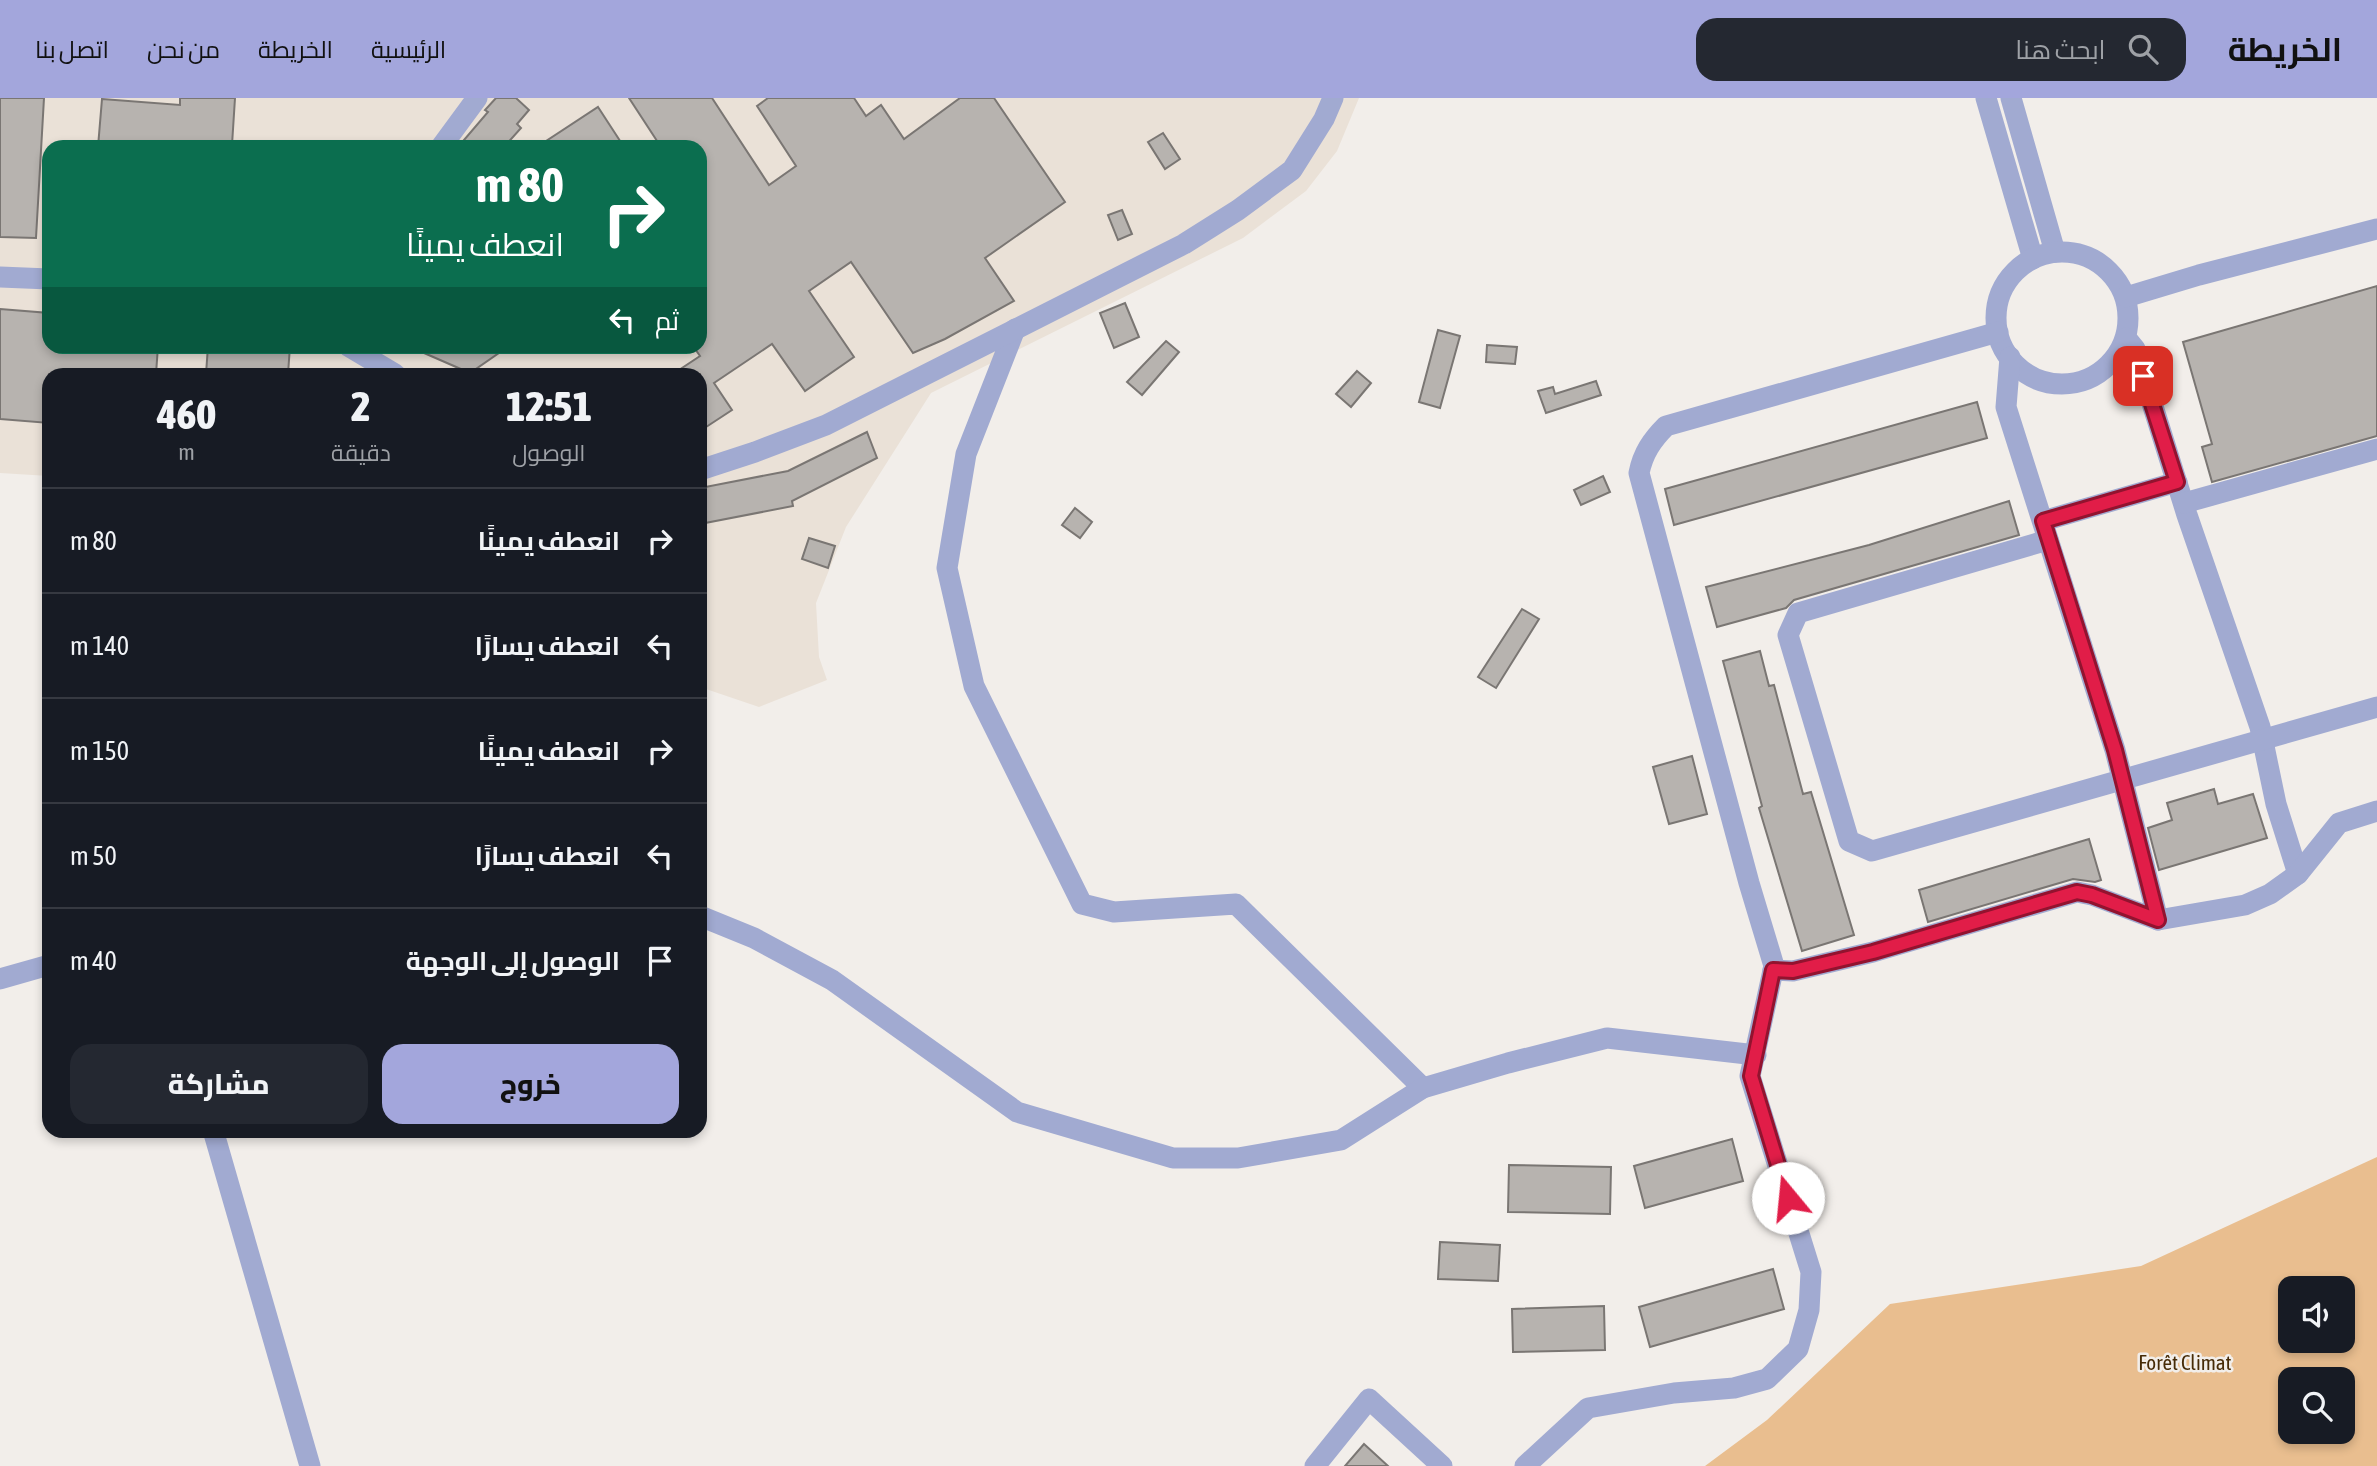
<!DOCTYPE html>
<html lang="ar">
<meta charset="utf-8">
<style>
:root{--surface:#171b24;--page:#242831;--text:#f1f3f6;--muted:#9ea1a6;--line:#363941;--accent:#a3a6dc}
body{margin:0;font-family:"Asap Condensed",Cairo,sans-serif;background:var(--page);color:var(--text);direction:rtl;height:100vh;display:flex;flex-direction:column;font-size:26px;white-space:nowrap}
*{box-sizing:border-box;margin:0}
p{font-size:23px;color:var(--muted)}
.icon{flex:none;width:38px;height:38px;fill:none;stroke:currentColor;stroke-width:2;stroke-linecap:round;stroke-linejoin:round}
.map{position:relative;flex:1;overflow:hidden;direction:ltr}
.side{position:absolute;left:42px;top:270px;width:665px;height:770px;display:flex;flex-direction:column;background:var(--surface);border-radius:21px;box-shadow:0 4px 10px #0003;direction:rtl}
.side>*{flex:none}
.hud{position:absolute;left:42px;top:42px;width:665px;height:214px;border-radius:21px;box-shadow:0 4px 10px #0003;direction:rtl;background:#0b6e4f;color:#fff;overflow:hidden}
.fabs{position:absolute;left:2278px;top:1178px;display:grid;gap:14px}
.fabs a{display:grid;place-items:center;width:77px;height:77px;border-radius:14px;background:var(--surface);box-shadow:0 4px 10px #0003;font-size:35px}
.pin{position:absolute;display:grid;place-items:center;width:60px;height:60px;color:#fff;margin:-30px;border-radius:14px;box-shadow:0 4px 10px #0006}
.me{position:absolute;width:77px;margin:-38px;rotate:343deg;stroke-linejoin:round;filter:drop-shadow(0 0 5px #0008)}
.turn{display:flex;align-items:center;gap:24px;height:147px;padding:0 28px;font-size:32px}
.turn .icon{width:91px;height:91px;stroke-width:2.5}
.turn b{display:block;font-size:49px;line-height:60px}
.then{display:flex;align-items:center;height:66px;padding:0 28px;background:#0003;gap:14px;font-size:26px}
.eta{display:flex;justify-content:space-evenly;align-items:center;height:119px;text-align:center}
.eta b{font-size:42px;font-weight:800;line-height:49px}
.action{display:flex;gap:14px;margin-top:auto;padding:14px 28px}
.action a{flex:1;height:80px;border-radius:21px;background:var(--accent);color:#111;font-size:28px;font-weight:800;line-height:80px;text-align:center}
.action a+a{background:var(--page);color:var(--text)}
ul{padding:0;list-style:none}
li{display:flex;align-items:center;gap:21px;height:105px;padding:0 28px;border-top:2px solid var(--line)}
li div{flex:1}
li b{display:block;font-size:26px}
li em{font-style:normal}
header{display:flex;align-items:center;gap:42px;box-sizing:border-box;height:98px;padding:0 35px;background:var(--accent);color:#111}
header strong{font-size:33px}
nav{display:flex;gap:38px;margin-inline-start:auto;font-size:24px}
.search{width:490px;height:63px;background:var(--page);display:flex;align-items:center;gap:18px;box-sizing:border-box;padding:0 24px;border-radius:21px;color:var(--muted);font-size:26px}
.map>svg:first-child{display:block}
</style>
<header>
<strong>الخريطة</strong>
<div class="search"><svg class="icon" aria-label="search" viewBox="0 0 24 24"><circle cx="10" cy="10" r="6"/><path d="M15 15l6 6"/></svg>ابحث هنا</div>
<nav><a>الرئيسية</a><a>الخريطة</a><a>من نحن</a><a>اتصل بنا</a></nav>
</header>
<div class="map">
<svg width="2377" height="1368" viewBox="0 0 2377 1368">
<rect width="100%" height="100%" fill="#f2eeea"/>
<path fill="#eae1d7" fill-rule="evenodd" d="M0,0h1359l-22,53 -31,40 -63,47 -312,155 -85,134 -30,76 3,54 8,23 -68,27 -59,-20v-313h-651v102l-49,-3zM49,49h651v199h-651z"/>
<path fill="#e9be8f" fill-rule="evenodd" d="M2377,1059v309h-672l62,-46 123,-116 251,-38zM2291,1190h52v52h-52zM2291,1281h52v53h-52z"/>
<g fill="#b7b3af" stroke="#7a7673" stroke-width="2">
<polygon points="0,0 44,0 36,140 0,139"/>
<polygon points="180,0 235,0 232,47 202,45 202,49 98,49 102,1 180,7"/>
<polygon points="496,0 516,0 529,12 517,26 521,30 504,49 458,49 488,14 485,12"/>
<polygon points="629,0 712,0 769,87 796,68 757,8 768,0 854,0 866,18 881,7 904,41 960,0 994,0 1065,104 985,160 1014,203 945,241 913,255 851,164 809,193 854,259 805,293 772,246 714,285 732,312 700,333 700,276 673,276 700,258 693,248 700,248 700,49 661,49"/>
<polygon points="598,9 624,49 537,49"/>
<polygon points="1163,35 1180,61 1165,71 1148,44"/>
<polygon points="1122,112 1132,136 1118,142 1108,117"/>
<polygon points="2377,188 2377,338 2212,384 2202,349 2212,346 2183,244"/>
<polygon points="1125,205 1139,239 1114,250 1100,215"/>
<polygon points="0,211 49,215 49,248 158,248 156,276 49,276 49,325 0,321"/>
<polygon points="1438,232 1460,238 1440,310 1419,304"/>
<polygon points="1166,243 1179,254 1142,297 1127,284"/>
<polygon points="1487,247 1517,249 1515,266 1486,264"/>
<polygon points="208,248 290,248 288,276 206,276"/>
<polygon points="408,248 509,248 470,275"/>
<polygon points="1357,273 1371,285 1351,309 1336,296"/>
<polygon points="1596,283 1601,297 1546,315 1538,293 1553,289 1555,296"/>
<polygon points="1977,304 1987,340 1674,427 1665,391"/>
<polygon points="867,334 877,360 792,403 793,408 700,426 700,390 788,373"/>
<polygon points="1603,378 1610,394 1581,407 1574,392"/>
<polygon points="2009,403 2019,437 1794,502 1786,510 1717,529 1706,489 1869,447"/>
<polygon points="1075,410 1092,424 1080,440 1062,427"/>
<polygon points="809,440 835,448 828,470 802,461"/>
<polygon points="1522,511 1539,521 1496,590 1478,579"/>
<polygon points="1760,553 1769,588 1774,587 1803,696 1811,694 1854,837 1802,853 1759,710 1762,708 1723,563"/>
<polygon points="1692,658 1707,716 1669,726 1653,669"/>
<polygon points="2214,691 2218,706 2253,696 2267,740 2159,772 2148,730 2172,722 2167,705"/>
<polygon points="2089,741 2101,782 2095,784 2073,781 1928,824 1919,792"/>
<polygon points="1732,1041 1743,1083 1645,1110 1634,1068"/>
<polygon points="1509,1067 1611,1069 1610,1116 1508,1114"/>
<polygon points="1440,1144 1500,1147 1498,1183 1438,1181"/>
<polygon points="1773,1171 1784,1211 1650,1249 1639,1209"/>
<polygon points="1604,1208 1605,1252 1513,1254 1512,1211"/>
<polygon points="1364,1346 1388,1368 1345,1368"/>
</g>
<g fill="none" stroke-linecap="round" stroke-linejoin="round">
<g stroke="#a1aad1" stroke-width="21">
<polyline points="1986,0 2033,161"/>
<polyline points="2011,0 2055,154"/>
<polyline points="441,49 477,0"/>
<circle cx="2062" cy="220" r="66"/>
<polyline points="0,179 49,181"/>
<polyline points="2126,199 2199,177 2377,131"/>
<polyline points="1015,231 966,356 947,470 974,588 1082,806 1114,814 1236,806 1423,990"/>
<polyline points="2126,240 2135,251 2187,417 2260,629 2276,706 2298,776"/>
<polyline points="348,248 395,276"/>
<polyline points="2010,259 2006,309 2115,652 2158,822"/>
<polyline points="700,372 755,354 826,327 1184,146 1238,112 1292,72 1324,21 1333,0"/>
<polyline points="2184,405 2377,351"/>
<polyline points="2043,423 2177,384"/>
<polyline points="2048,442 1798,515 1788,537 1849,743 1872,753 2377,609"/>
<polyline points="700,818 754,840 832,882 1017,1014 1173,1060 1238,1060 1341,1042 1423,990 1508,965 1607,940 1756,957"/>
<polyline points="1773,872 1793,873 1873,854 2077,794 2092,797 2158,822 2245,807 2270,796 2298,776 2339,725 2377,713"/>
<polyline points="0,881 49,867"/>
<polyline points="213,1032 310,1368"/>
<polyline points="1315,1368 1369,1301 1442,1368"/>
<path d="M1525,1368l63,-58 86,-15 60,-5 33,-9 31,-30 11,-39 2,-38 -61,-196 24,-110 -25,-83 -110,-410c4,-20 13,-33 27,-47l332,-94"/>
</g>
</g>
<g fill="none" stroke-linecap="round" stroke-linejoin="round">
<defs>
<polyline id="route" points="1788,1100 1751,978 1773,872 1793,873 1873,854 2077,794 2092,797 2158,822 2115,652 2043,423 2177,384 2143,278"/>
</defs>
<use href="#route" stroke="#92132f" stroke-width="18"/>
<use href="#route" stroke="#e11d48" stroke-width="12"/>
</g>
<g text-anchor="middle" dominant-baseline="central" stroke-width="5" stroke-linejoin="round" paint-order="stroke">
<g font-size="21" fill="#462b07" stroke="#f2eeea">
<text x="2185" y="1264">Forêt Climat</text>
</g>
</g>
</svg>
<div class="fabs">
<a><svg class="icon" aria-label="sound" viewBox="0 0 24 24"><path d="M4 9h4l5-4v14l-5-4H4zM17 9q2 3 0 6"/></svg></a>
<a><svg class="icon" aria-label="search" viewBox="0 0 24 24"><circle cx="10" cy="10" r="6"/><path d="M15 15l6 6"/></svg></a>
</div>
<div class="pin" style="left:2143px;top:278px;background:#d93025"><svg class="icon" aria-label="arrive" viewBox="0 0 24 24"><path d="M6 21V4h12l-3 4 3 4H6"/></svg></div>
<svg class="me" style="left:1788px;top:1100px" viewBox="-20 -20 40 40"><circle r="19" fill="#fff"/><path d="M0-13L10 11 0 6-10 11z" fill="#e11d48"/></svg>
<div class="hud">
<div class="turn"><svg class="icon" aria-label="right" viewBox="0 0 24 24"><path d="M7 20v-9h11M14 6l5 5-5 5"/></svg><div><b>80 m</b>انعطف يمينًا</div></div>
<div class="then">ثم<svg class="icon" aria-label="left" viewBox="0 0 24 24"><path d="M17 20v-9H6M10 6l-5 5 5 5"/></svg></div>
</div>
<section class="side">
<div class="eta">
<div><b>12:51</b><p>الوصول</p></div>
<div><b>2</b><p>دقيقة</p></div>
<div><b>460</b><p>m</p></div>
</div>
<ul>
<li><svg class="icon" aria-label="right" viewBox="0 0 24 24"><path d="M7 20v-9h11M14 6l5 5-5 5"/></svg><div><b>انعطف يمينًا</b></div><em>80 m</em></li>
<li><svg class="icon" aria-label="left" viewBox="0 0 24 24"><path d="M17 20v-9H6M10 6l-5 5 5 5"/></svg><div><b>انعطف يسارًا</b></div><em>140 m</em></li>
<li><svg class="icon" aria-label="right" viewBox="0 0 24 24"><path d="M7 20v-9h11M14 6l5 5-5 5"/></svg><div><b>انعطف يمينًا</b></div><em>150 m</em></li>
<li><svg class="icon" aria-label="left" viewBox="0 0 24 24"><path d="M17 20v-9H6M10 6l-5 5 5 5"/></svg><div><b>انعطف يسارًا</b></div><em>50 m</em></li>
<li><svg class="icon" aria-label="arrive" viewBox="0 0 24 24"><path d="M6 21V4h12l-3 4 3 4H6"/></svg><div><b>الوصول إلى الوجهة</b></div><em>40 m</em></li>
</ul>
<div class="action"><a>خروج</a><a>مشاركة</a></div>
</section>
</div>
